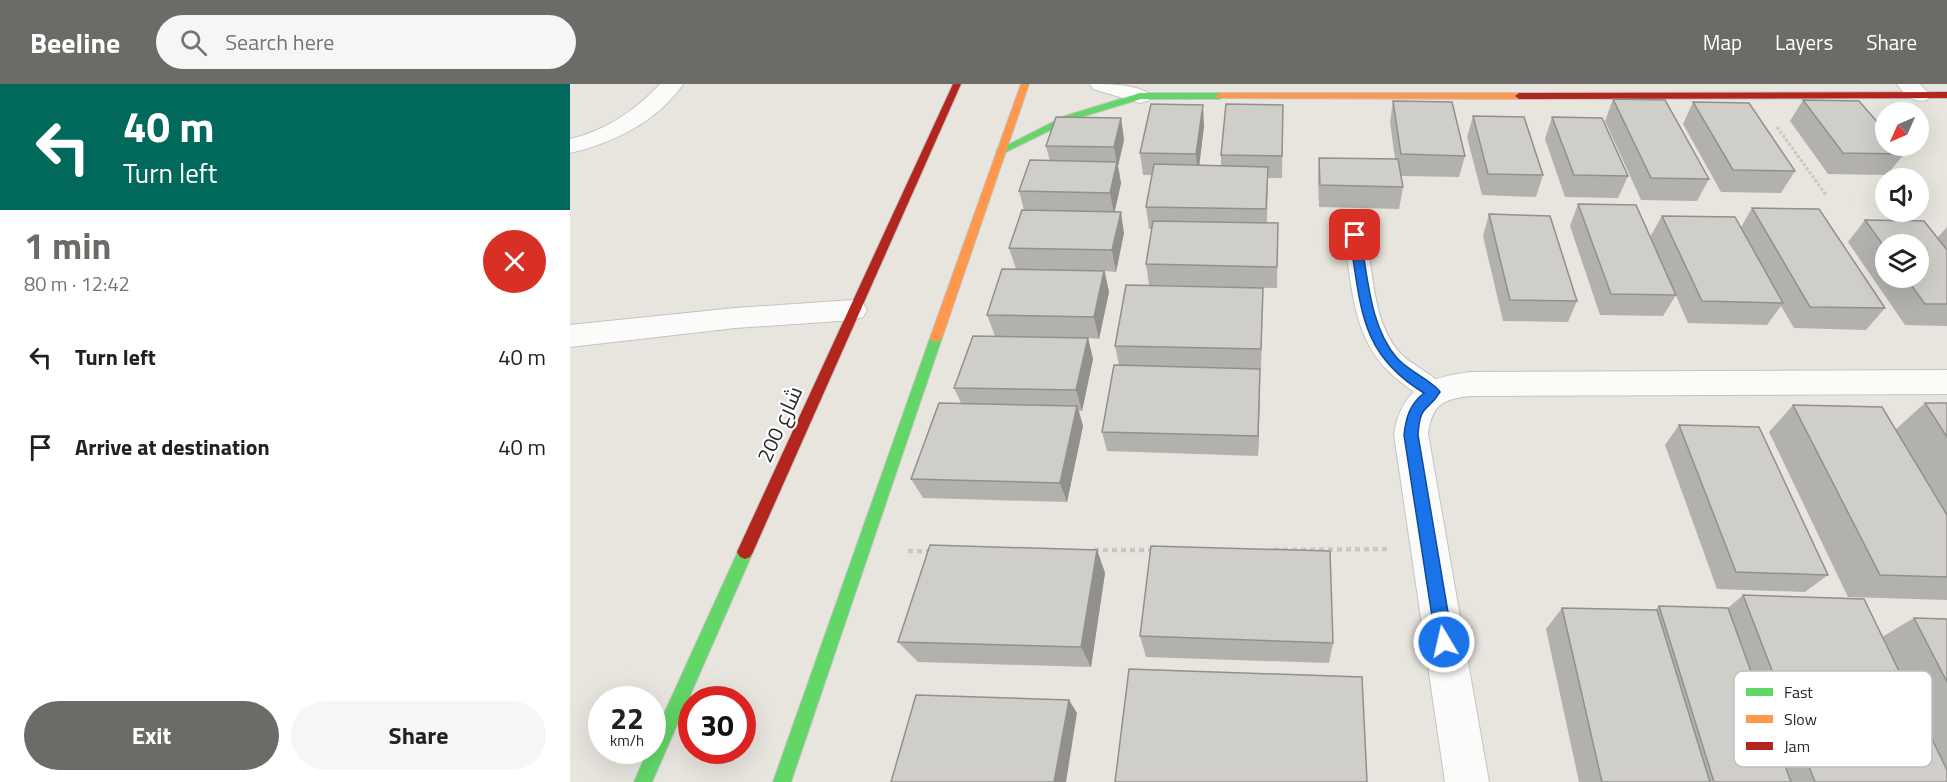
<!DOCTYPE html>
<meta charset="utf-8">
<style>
:root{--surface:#fff;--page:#f6f6f6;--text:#202124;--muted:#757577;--accent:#6c6b68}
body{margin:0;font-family:"Titillium Web",Cairo,sans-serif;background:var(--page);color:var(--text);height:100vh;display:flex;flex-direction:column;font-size:22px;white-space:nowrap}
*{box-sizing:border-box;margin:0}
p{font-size:20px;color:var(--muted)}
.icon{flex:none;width:33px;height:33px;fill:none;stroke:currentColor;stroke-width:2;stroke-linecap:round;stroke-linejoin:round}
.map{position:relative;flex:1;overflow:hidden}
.drawer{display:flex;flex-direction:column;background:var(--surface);width:570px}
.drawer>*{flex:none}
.hud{background:#00695c;color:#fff;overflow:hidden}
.needle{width:39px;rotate:225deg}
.buttons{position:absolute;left:1305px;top:18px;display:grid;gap:12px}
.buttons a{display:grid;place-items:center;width:54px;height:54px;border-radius:50%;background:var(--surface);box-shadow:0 6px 24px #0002;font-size:30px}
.speed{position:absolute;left:18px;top:602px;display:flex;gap:12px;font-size:30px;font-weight:700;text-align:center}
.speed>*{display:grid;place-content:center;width:78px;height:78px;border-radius:50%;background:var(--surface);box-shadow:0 6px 24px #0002;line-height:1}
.speed small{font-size:15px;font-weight:400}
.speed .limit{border:9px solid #d22;background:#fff;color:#111}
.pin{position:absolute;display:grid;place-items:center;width:51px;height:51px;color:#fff;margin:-26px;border-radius:12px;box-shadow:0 3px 9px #0006}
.me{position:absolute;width:66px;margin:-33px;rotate:351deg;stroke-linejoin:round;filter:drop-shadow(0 0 4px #0008)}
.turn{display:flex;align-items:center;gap:21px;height:126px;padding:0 24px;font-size:27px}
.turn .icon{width:78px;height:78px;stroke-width:2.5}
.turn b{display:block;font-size:42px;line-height:51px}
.round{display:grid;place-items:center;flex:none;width:63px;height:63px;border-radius:32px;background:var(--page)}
.summary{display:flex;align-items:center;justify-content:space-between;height:102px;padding:0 24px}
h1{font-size:36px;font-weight:700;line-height:45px;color:var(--accent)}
.primary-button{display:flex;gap:12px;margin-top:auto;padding:12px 24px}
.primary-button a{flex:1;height:69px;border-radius:36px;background:var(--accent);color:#fff;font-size:24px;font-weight:700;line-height:69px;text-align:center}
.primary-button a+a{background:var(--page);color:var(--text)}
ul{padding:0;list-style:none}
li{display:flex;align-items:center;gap:18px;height:90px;padding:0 24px}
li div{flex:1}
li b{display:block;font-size:22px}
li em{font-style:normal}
header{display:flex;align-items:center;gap:36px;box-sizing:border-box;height:84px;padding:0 30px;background:var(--accent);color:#fff}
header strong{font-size:28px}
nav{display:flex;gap:33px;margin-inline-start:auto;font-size:21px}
.search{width:420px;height:54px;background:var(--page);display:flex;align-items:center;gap:15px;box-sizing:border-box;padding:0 21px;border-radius:33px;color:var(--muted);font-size:22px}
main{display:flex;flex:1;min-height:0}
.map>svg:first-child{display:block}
</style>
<header>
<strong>Beeline</strong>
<div class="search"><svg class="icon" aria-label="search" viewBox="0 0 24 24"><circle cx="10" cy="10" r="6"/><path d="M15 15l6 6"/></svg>Search here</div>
<nav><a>Map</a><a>Layers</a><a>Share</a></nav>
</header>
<main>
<section class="drawer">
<div class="hud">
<div class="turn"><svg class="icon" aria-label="left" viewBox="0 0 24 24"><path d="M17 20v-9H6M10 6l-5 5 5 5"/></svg><div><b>40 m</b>Turn left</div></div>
</div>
<div class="summary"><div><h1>1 min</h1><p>80 m · 12:42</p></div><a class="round" style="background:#d93025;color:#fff"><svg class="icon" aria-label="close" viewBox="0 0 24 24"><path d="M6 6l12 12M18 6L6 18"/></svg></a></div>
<ul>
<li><svg class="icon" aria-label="left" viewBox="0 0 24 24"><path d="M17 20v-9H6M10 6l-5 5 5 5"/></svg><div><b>Turn left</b></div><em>40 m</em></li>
<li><svg class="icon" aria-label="arrive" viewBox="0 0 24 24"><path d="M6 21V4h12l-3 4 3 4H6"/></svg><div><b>Arrive at destination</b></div><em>40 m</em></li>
</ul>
<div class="primary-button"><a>Exit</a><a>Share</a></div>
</section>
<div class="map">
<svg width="1377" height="698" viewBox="0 0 1377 698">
<rect width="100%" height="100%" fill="#e7e5de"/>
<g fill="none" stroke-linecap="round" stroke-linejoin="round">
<defs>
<path id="lane" d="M785,144l8,2 3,5c7,38 7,90 35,119 13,13 37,22 46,38l-4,7 -9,3c-12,-4 -22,-11 -32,-19 -50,-37 -49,-92 -58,-148l3,-5z"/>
<g id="street">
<path d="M90,0h23c-26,38 -70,59 -113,69v-14c35,-8 66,-29 90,-55z"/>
<path d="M520,0c17,0 51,0 61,12l-3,5 -8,2 -47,-14z"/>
<path d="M1327,0h23l10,11 -3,5c-15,3 -22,-5 -30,-16z"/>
<polygon points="283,216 293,219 297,226 293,233 283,236 165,244 0,263 0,241 165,224"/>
<path d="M1377,286v24l-476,2c-28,3 -39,8 -43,38l61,348h-44l-51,-348c8,-46 34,-57 77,-62z"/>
</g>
<g id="fast">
<polygon points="570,9 650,9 654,12 650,15 571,15 501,36 434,69 426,67 495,32"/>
<polygon points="366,250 372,254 221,698 203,698 360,254"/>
<polygon points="175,461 180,463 183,468 82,698 64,698 78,666 82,666 82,656 170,463"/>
</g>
<g id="slow">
<polygon points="451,0 459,0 372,254 366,258 362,257 360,254"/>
<polygon points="650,9 949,9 953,12 949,15 647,14 646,12"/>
</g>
<g id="jam">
<polygon points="383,0 391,0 183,468 180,473 175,475 170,473 167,468"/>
<polygon points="1377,8 1377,14 949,15 945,12 949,9"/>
</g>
</defs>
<use href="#lane" stroke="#c4c4c4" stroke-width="2"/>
<use href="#street" stroke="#c4c4c4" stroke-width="2"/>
<use href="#fast" stroke="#c4c4c4" stroke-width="2"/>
<use href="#slow" stroke="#c4c4c4" stroke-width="2"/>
<use href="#jam" stroke="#c4c4c4" stroke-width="2"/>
<polyline stroke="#c8c7c6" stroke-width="3" stroke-dasharray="3 2" stroke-linecap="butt" points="1207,43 1256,111"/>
<g stroke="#c8c7c6" stroke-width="4.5" stroke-dasharray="5 4" stroke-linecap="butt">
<polyline points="524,466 586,466"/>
<polyline points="704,466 817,465"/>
<polyline points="338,467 361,467"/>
</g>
<use href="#lane" fill="#fbfbfa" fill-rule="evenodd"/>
<use href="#street" fill="#fbfbfa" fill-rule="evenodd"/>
<use href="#fast" fill="#63d668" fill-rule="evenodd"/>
<use href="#slow" fill="#ff974d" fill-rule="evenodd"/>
<use href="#jam" fill="#b3261e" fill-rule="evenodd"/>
</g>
<g fill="#b3b1ad" fill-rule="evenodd">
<polygon points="1043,15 1139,95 1127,117 1071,116 1035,37"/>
<polygon points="1233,16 1334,70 1317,91 1258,90 1220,37"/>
<polygon points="823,17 895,72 889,93 831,92 833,103 829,125 749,123 748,95 749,74 825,75 820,38"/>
<polygon points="1123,18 1225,87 1211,109 1151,108 1113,40"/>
<polygon points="713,21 712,94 698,94 697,139 708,139 707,204 579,201 576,180 582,145 579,145 576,123 582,91 573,91 570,69 634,42 629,81 651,82 651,71"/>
<polygon points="903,32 973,91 966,113 912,111 897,53"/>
<polygon points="982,33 1058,92 1048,114 995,113 975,55"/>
<polygon points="551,34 554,56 548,82 551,99 545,127 554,149 546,188 535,187 539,208 529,255 518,254 523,275 512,327 509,327 513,342 497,418 353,414 341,395 391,319 384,304 425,252 417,231 446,185 439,164 454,126 449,107 480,77 476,62"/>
<polygon points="1008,120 1080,153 1092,132 1171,143 1182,124 1315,224 1296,246 1224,244 1211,222 1197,241 1118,239 1089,173 1106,211 1093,232 1030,231 1000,142"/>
<polygon points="919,130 1007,217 998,238 933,237 913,152"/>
<path d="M1295,136l72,18 10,-11v99l-42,-1 -57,-83zM1316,160l32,34h-32z"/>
<polygon points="693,204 691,286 690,286 688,372 537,367 532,348 549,281 545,262"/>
<polygon points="1355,319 1377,319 1377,516 1278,513 1199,348 1223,321 1326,345"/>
<polygon points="1109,341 1258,491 1235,508 1147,505 1095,361"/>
<polygon points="527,466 535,489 521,583 348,578 328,558"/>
<polygon points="1173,511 1312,553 1344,534 1377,535 1377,698 1009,698 976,545 992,524 1085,526 1089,522 1158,524"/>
<polygon points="570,552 763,559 759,579 576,573"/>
</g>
<g fill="#92908d">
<polygon points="633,21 634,42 628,92 626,70"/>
<polygon points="551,34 554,56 548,82 551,99 544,130 540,109 547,81 544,63"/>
<polygon points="551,128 554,149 546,188 542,166"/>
<polygon points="534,187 539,208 529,255 524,233"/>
<polygon points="518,254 523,275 512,327 506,306"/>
<polygon points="690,285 690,306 688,372 688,352"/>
<polygon points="507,322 513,342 497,418 490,399"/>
<polygon points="527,466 535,489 521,583 511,563"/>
<polygon points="499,616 507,629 496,698 484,698"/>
</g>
<g fill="#d0cec9" stroke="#92908d" stroke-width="1.5">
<polygon points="1043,15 1095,16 1139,95 1081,94"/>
<polygon points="1233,16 1289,17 1316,48 1316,62 1327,62 1334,70 1273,69"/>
<polygon points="823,17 882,18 895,72 831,70"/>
<polygon points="1123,18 1179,19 1225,87 1163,86"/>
<polygon points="581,20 633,21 626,70 570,69"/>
<polygon points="656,20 713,21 712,72 651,71"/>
<polygon points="903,32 954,33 973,91 918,90"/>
<polygon points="486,33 551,34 544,63 476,62"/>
<polygon points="982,33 1032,34 1058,92 1004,91"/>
<polygon points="749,74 828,75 833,103 750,101"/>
<polygon points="460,76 547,78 540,109 449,107"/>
<polygon points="584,80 698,83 696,125 576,123"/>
<polygon points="1008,120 1066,121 1106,211 1041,210"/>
<polygon points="1182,124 1249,125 1315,224 1240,223"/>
<polygon points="452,126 551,128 542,166 439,164"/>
<polygon points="919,130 980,132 1007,217 940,216"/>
<polygon points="1092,132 1165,133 1213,219 1132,217"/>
<polygon points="1295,136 1354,137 1377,166 1377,220 1355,220 1336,194 1348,194 1348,160 1316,160 1316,165"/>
<polygon points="583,137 708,139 707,183 576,180"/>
<polygon points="432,185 534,187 524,233 417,231"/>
<polygon points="556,201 693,204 691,265 545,262"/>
<polygon points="403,252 518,254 506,306 384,304"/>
<polygon points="544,281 690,285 688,352 532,348"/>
<polygon points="369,319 507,322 490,399 341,395"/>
<polygon points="1355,319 1377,319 1377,353"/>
<polygon points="1223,321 1312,323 1377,431 1377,493 1310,491"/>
<polygon points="1109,341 1189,343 1258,491 1166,488"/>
<polygon points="360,461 527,466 511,563 328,558"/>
<polygon points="581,462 760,467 763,559 570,552"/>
<polygon points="1173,511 1294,515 1377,686 1377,698 1245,698"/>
<polygon points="1089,522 1158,524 1221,698 1144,698"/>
<polygon points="992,524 1087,526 1140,698 1032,698"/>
<polygon points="1344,534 1377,535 1377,598"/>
<polygon points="559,585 792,593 797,698 545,698"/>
<polygon points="346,611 499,616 484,698 321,698"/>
</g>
<path fill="#1a73e8" stroke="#114b97" stroke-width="1.5" d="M785,147l5,4c8,40 9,91 37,123 11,13 36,23 43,34 -13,21 -20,11 -22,43l35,207 -3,6 -6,2 -5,-2 -3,-6 -32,-207c2,-18 6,-31 20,-42 -67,-41 -62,-88 -75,-158z"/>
<g text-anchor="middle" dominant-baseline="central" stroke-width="4.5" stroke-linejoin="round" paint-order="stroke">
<g font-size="21" fill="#292929" stroke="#fff">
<text transform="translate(209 340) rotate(-66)">شارع 200</text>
</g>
</g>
<rect x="1164" y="587" width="198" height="96" rx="9" fill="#fff" stroke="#bfbfbf" stroke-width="1.5"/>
<rect x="1176" y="604" width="27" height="8" fill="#63d668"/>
<rect x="1176" y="631" width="27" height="8" fill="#ff974d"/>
<rect x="1176" y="658" width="27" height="8" fill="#b3261e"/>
<g font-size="16" fill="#292929">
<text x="1214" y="614">Fast</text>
<text x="1214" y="641">Slow</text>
<text x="1214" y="668">Jam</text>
</g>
</svg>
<div class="buttons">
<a><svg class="needle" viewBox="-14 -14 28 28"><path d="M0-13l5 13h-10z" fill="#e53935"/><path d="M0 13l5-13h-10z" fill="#757577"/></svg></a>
<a><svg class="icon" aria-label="sound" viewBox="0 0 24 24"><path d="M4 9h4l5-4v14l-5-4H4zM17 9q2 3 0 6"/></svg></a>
<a><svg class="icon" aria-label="layers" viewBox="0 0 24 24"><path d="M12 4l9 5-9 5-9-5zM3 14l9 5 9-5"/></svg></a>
</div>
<div class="speed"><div>22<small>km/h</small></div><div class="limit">30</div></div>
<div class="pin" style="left:785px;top:151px;background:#d93025"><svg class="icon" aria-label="arrive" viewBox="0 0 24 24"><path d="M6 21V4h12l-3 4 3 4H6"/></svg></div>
<svg class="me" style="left:874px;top:558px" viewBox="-20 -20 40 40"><circle r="17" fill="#1a73e8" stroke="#fff" stroke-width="3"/><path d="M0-11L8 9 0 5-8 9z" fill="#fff"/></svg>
</div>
</main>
